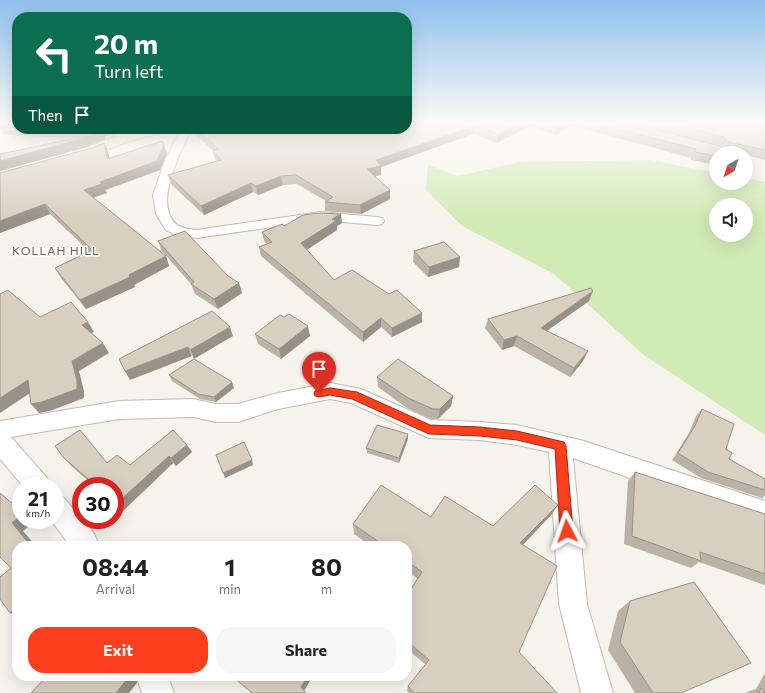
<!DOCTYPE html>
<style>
:root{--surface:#fff;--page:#f6f6f6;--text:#202124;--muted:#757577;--accent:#fc3f1d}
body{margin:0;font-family:Commissioner,sans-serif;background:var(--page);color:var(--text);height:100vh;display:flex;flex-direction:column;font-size:15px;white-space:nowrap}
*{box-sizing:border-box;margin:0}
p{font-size:13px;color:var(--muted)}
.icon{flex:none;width:22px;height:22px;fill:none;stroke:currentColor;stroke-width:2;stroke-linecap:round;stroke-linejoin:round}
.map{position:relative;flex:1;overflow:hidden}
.sheet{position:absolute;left:12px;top:541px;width:400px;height:140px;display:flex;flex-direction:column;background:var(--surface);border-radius:16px;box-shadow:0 4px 16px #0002}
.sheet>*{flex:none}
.banner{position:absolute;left:12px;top:12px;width:400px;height:122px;border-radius:16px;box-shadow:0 4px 16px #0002;background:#0b6e4f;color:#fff;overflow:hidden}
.needle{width:26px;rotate:219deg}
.fabs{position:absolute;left:709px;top:146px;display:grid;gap:8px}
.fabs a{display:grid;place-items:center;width:44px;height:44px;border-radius:50%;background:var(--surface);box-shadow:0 4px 16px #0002;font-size:20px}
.speed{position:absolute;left:12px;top:477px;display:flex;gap:8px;font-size:20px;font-weight:700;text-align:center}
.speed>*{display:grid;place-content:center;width:52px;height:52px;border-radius:50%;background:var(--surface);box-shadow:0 4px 16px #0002;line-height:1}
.speed small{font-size:10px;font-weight:400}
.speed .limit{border:6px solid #d22;background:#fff;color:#111}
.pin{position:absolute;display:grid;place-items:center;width:34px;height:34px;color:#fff;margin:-41px -17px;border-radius:50% 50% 50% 0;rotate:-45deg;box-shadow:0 0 4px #0007}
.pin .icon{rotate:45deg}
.me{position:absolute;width:44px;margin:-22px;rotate:356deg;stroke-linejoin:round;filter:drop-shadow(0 0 3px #0008)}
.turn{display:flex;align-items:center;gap:14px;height:84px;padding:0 16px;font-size:18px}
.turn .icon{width:52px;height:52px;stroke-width:2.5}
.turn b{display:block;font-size:28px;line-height:34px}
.then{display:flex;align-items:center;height:38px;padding:0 16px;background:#0003;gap:8px;font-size:15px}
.eta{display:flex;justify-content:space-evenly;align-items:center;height:68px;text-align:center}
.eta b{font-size:24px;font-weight:700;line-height:28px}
.button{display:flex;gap:8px;margin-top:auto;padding:8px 16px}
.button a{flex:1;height:46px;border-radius:16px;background:var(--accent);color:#fff;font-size:16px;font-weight:700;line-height:46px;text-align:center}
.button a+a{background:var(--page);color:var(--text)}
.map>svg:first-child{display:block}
</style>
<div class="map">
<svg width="765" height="693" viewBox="0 0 765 693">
<rect width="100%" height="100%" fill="#f6f3ec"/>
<path fill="#d2eab5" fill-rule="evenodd" d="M651,160l65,13v10h30v-5l19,4v253l-120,-79 -91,-82 -92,-48 -36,-36 2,-25 30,11 61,-14zM716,205h30v30h-30z"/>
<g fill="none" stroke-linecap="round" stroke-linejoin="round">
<defs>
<g id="street">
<polygon points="115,129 125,129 127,139 125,141 117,141"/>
<path d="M181,129h10c-10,23 -38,74 -15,95 6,5 14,5 21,6l123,-18 57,5 5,1 2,3 -2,3 -5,1 -57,-5 -123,18 -22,-3 -9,-5 -10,-16 -3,-19 12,-35z"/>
<polygon points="330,383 361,389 431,420 480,422 517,425 584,441 765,501 765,525 573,458 587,604 613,693 581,693 559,604 549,452 517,445 480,440 429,438 351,403 330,399 278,409 238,422 216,422 193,417 119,419 11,437 47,478 50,486 23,486 0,459 0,421 119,401 193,399 216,404 238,404 278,393"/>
<path d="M55,494l9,4 17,20v2c9,4 15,17 18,26h-29l-19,-26h4z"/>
<polygon points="136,676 168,676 174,693 142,693"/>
</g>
<polygon id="secondary" points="146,129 168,129 166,132 126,142 83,159 78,160 73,159 71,156 73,153 116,136"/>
</defs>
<use href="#street" stroke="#c2bbae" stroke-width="2"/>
<use href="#secondary" stroke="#d6c79b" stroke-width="2"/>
<use href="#street" fill="#fff" fill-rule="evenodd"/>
<use href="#secondary" fill="#fff3cd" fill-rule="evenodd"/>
</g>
<g fill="#bab2a6">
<polygon points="17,122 17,129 114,129 114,134 105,136 105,139 84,148 75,138 4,135 0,128 0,126"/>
<polygon points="407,122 627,122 719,146 630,122 765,122 765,160 746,155 746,153 736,153 727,151 716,153 716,165 691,160 691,158 570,125 556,135 529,126 497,143 473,134 381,167 381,175 375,176 390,199 361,214 325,211 325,202 326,201 297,184 283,185 258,195 253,192 204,215 171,184 168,175 217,161 215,159 213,151 197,135 195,129 407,129"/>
<polygon points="104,143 108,151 109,159 167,153 160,170 105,190 107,193 93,198 166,256 169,266 134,285 135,287 86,309 61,278 55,268 89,251 50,214 0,233 92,148"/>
<polygon points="342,223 337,226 337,230 307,250 334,280 389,294 422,313 422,322 392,337 381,327 363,342 261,256 259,247 267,244 264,241 262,232"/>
<polygon points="158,241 242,293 218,309 195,294 191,284 162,251"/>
<polygon points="414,251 460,257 459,267 428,277 413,262"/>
<polygon points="589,301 547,331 588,351 583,361 570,377 514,346 502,350 485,328 488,319"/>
<polygon points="255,334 310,336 281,359 258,344"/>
<polygon points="169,375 234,388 216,402 200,399 172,381"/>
<polygon points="377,377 453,396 451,406 438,419 431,419 407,408 378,387"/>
<polygon points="702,409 726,449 729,459 765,479 765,496 762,498 701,478 672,460 689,433 696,416"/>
<polygon points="408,434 408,439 399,463 367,453 366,448"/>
<polygon points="187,445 192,452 176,466 173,463 123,511 115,504 115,486 94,486 70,465 63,457 130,465"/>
<polygon points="635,472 765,514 765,585 699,562 691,568 624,544 628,481"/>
<polygon points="558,505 551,515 523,545 519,652 557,693 409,693 407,691 408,686 426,665 407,649 407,595 418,579 407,571 407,546 371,546 354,534 353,524 493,526"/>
<polygon points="630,601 681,693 635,693 608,650 618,611"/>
<polygon points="765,673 765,693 746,693 747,692 756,689"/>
</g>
<g fill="#979187">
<polygon points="523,122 530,122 529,126 497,143 498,134"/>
<polygon points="565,122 571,122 570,125 556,135 558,126"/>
<polygon points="474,126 473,134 381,167 381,175 368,178 367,169 376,160"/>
<polygon points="102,129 114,129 114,134 105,136 105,139 84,148 0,171 0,161 81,139"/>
<polygon points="126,129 134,129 127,131"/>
<polygon points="104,143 108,151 111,168 107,159"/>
<polygon points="164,145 167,153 160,170 105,190 107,193 89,199 84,190"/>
<polygon points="281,176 283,185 258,195 256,186"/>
<polygon points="251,183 253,192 204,215 201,206"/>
<polygon points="390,190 390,199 361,214 360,205"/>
<polygon points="45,204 50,214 0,233 0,221"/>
<polygon points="341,214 342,223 337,226 337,230 303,252 301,243 332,219"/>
<polygon points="166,256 169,266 134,285 135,287 86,309 80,300"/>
<polygon points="460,257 459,267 428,277 429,267"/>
<polygon points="239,283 242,293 218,309 214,299"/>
<polygon points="593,291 589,301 538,337 541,328"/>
<polygon points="422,313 422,322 392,337 392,328"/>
<polygon points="381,318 381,327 363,342 363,332"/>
<polygon points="88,322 94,332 88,335 82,325"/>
<polygon points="308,326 310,336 281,359 279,349"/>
<polygon points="230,327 233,336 194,359 190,350"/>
<polygon points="517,336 514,346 502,350 504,340"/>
<polygon points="103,343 109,353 79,371 84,391 84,398 50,411 39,413 31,404 72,361"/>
<polygon points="188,347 192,356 130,380 125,371"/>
<polygon points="588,351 583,361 570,377 574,368"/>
<polygon points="28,380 36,389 0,413 0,398"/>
<polygon points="232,382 234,388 216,402 214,397"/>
<polygon points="453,396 451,406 438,419 440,409"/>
<polygon points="408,434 408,439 399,463 399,458"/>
<polygon points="187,445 192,452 176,466 171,458"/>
<polygon points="169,456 173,463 123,511 116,504"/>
<polygon points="252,460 253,465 225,478 223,473"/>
<polygon points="0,493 21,510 21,511"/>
<polygon points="558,505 551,515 515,553 520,543"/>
<polygon points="21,515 21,520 32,520 34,522 23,531 36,546 31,546 12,523"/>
<polygon points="17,607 17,616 10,613"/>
<polygon points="127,676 136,676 137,683 129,693 116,693"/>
<polygon points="308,676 313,676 304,691 301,687"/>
</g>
<g fill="#d8cfc1" stroke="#979187">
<polygon points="7,122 17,122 17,128 0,127"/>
<polygon points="407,122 523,122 498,134 474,126 376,160 381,166 367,169 390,190 360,205 325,202 333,197 296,175 281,176 256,186 251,183 201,206 168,175 221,160 213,151 219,149 197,129 407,129"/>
<polygon points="544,122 565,122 558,126"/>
<polygon points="590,122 627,122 719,146 727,141 724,137 664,122 765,122 765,150 728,142 727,153 716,153 716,156 695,152 696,149"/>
<polygon points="53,129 102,129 102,130 81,139 0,161 0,154 86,136 84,130"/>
<polygon points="162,141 164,145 157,161 100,182 102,184 84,190 166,256 129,275 130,277 80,300 55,268 92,250 45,204 0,221 0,173 92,148 104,143 107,159"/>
<polygon points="319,213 341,214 332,219 336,221 301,243 334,280 352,270 389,294 397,290 422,313 392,328 381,318 363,332 259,247 272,242 262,232 282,224 284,226 303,215"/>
<polygon points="185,231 228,276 239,283 214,299 191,284 194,282 158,241"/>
<polygon points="444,242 460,257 429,267 414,251"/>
<polygon points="591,288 593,291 541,328 588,351 574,368 517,336 504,340 488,319"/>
<polygon points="8,290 40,317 71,302 88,322 82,325 103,343 72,361 77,381 77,389 42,402 31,404 28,380 0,398 0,294"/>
<polygon points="212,311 230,327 190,350 188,347 125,371 119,359"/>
<polygon points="289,314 308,326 279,349 255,334 280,315 284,317"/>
<polygon points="194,359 232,382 214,397 198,394 169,375"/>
<polygon points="398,359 453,396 440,409 433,409 408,398 377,377"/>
<polygon points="702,409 734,424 726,449 732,453 729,459 765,479 765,490 708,472 678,453 695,426"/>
<polygon points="377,425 408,434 399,458 366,448"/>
<polygon points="80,430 107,463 117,455 130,465 173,430 187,445 171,458 169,456 116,504 115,503 115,486 96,486 63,457 55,446"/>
<polygon points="244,442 252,460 223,473 216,455"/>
<polygon points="635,472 765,514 765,574 700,552 701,561 632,536"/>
<polygon points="381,485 431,517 445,496 493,526 535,485 558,505 520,543 557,566 519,652 557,693 414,693 408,686 429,660 407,641 407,595 422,572 407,561 407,546 385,546 353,524"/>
<polygon points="0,493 21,511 21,515 12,523 31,546 17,546 17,607 10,613 0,599 0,577 11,568 0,557"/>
<polygon points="694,582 751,663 681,693 653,693 620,642 630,601"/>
<polygon points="47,676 127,676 127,679 116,693 31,693"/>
<polygon points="232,676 308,676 301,687 306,693 252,693"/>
<polygon points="761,688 765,693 759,693"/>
</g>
<linearGradient id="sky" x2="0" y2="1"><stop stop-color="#8fc1ec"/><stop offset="0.56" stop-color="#fbfaf6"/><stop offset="1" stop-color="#fbfaf6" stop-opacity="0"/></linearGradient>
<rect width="765" height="219" fill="url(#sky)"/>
<polygon fill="#fc3f1d" stroke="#a42913" points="330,388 357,392 430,425 480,427 517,431 564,442 566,446 573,531 571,535 567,537 562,535 560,531 555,449 517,440 480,436 429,434 352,399 330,395 319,397 315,396 314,393 315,391"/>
<g text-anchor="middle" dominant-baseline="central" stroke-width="3" stroke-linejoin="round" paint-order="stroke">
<g font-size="12" letter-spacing="1" fill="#6e6250" stroke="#fff">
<text x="56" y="250">KOLLAH HILL</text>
</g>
</g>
</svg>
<div class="fabs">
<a><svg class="needle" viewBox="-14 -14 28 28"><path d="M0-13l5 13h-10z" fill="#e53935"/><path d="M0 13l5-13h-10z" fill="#757577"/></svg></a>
<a><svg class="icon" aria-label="sound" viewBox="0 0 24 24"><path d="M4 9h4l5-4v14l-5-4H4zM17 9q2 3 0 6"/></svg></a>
</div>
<div class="speed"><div>21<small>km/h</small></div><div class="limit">30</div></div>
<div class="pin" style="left:319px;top:393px;background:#d93025"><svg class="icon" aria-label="arrive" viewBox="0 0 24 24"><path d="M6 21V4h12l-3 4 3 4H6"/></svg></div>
<svg class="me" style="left:567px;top:531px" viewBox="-20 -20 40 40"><path d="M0-17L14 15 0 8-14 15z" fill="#fc3f1d" stroke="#fff" stroke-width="4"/></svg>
<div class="banner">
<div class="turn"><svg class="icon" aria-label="left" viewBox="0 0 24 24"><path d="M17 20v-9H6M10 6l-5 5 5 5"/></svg><div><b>20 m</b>Turn left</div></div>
<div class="then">Then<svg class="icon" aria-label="arrive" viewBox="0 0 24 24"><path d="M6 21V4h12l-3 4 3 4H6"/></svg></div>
</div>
<section class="sheet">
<div class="eta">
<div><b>08:44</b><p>Arrival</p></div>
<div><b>1</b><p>min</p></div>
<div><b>80</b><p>m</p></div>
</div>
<div class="button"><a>Exit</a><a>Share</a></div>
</section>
</div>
